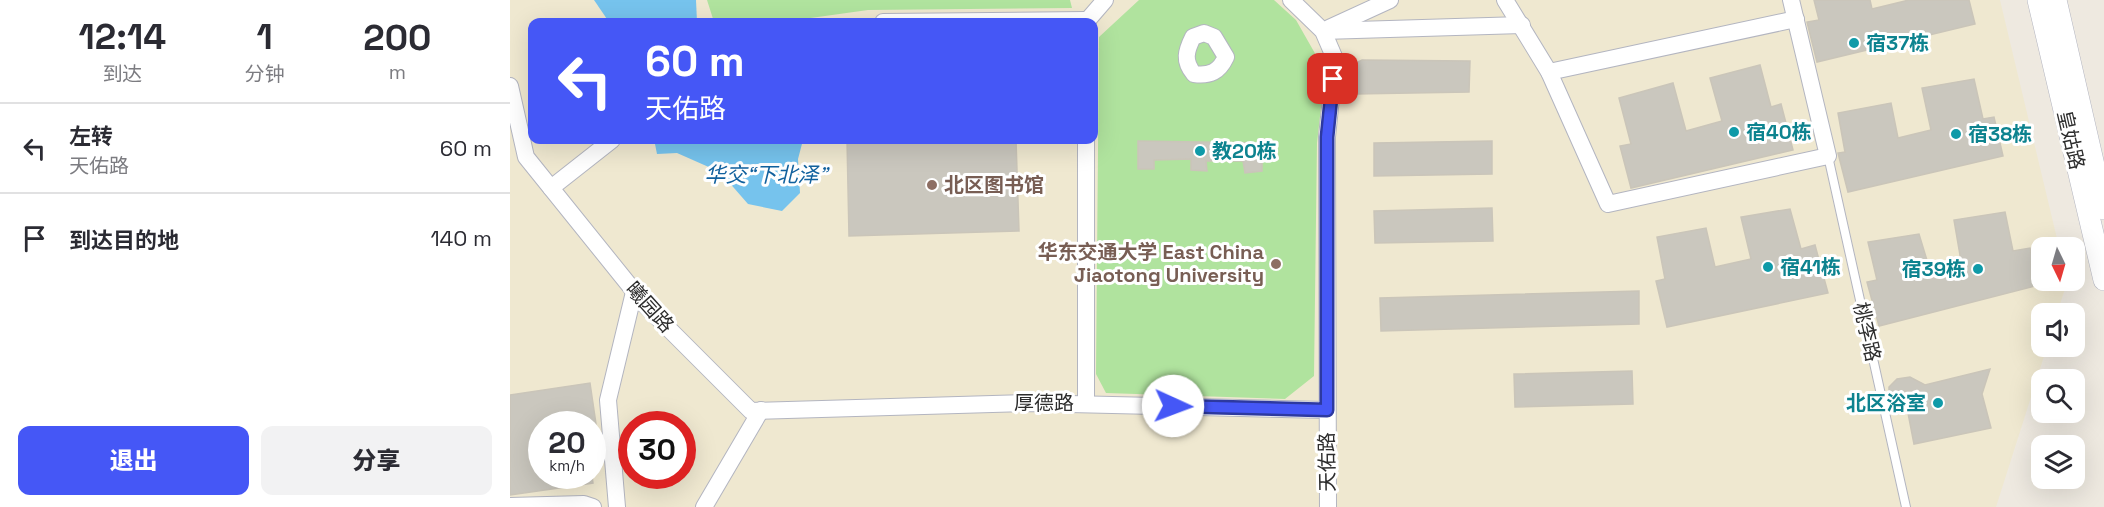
<!DOCTYPE html>
<html lang="zh">
<meta charset="utf-8">
<style>
:root{--surface:#fff;--page:#f2f2f3;--text:#2b2b33;--muted:#7c7c81;--line:#e1e1e2;--accent:#4557f6}
body{margin:0;font-family:"Space Grotesk","Noto Sans SC",sans-serif;background:var(--page);color:var(--text);height:100vh;display:flex;flex-direction:column;font-size:22px;white-space:nowrap}
*{box-sizing:border-box;margin:0}
p{font-size:20px;color:var(--muted)}
.icon{flex:none;width:33px;height:33px;fill:none;stroke:currentColor;stroke-width:2;stroke-linecap:round;stroke-linejoin:round}
.map{position:relative;flex:1;overflow:hidden}
.panel{display:flex;flex-direction:column;background:var(--surface);width:510px}
.panel>*{flex:none}
.guide{position:absolute;left:18px;top:18px;width:570px;height:126px;border-radius:12px;box-shadow:0 6px 24px #0002;background:#4557f6;color:#fff;overflow:hidden}
.needle{width:39px;rotate:175deg}
.controls{position:absolute;left:1521px;top:237px;display:grid;gap:12px}
.controls a{display:grid;place-items:center;width:54px;height:54px;border-radius:12px;background:var(--surface);box-shadow:0 6px 24px #0002;font-size:30px}
.speed{position:absolute;left:18px;top:411px;display:flex;gap:12px;font-size:30px;font-weight:700;text-align:center}
.speed>*{display:grid;place-content:center;width:78px;height:78px;border-radius:50%;background:var(--surface);box-shadow:0 6px 24px #0002;line-height:1}
.speed small{font-size:15px;font-weight:400}
.speed .limit{border:9px solid #d22;background:#fff;color:#111}
.pin{position:absolute;display:grid;place-items:center;width:51px;height:51px;color:#fff;margin:-26px;border-radius:12px;box-shadow:0 3px 9px #0006}
.me{position:absolute;width:66px;margin:-33px;rotate:92deg;stroke-linejoin:round;filter:drop-shadow(0 0 4px #0008)}
.turn{display:flex;align-items:center;gap:21px;height:126px;padding:0 18px;font-size:27px}
.turn .icon{width:78px;height:78px;stroke-width:2.5}
.turn b{display:block;font-size:42px;line-height:51px}
.eta{display:flex;justify-content:space-evenly;align-items:center;height:102px;text-align:center}
.eta b{font-size:36px;font-weight:800;line-height:42px}
.cta{display:flex;gap:12px;margin-top:auto;padding:12px 18px}
.cta a{flex:1;height:69px;border-radius:12px;background:var(--accent);color:#fff;font-size:24px;font-weight:800;line-height:69px;text-align:center}
.cta a+a{background:var(--page);color:var(--text)}
ul{padding:0;list-style:none}
li{display:flex;align-items:center;gap:18px;height:90px;padding:0 18px;border-top:2px solid var(--line)}
li div{flex:1}
li b{display:block;font-size:22px}
li em{font-style:normal}
main{display:flex;flex:1;min-height:0}
.map>svg:first-child{display:block}
</style>
<main>
<section class="panel">
<div class="eta">
<div><b>12:14</b><p>到达</p></div>
<div><b>1</b><p>分钟</p></div>
<div><b>200</b><p>m</p></div>
</div>
<ul>
<li><svg class="icon" aria-label="left" viewBox="0 0 24 24"><path d="M17 20v-9H6M10 6l-5 5 5 5"/></svg><div><b>左转</b><p>天佑路</p></div><em>60 m</em></li>
<li><svg class="icon" aria-label="arrive" viewBox="0 0 24 24"><path d="M6 21V4h12l-3 4 3 4H6"/></svg><div><b>到达目的地</b></div><em>140 m</em></li>
</ul>
<div class="cta"><a>退出</a><a>分享</a></div>
</section>
<div class="map">
<svg width="1594" height="507" viewBox="0 0 1594 507">
<rect width="100%" height="100%" fill="#eee9e0"/>
<path fill="#efe8d0" fill-rule="evenodd" d="M0,0h1490l59,247 -17,1v32l24,1 1,2 -10,30 -15,1v32l5,1 -51,160h-1486zM22,22h562v118h-562zM32,424h50v52h-50zM122,424h50v52h-50z"/>
<g fill="#b0e39e">
<polygon points="197,0 560,0 562,8 358,10 272,22 204,22"/>
<polygon points="629,0 764,0 786,20 815,71 807,143 804,376 775,399 596,393 586,374 589,37"/>
</g>
<g fill="#76c3ed">
<polygon points="84,0 186,0 187,22 99,22"/>
<polygon points="152,140 293,140 288,159 290,193 272,211 238,204 210,172 167,153 147,154 145,144"/>
</g>
<g fill="#cac7be" stroke="#cac5b9" stroke-width="1.5">
<polygon points="1304,0 1360,0 1362,9 1399,0 1459,0 1465,24 1307,62 1297,22 1309,20"/>
<polygon points="852,60 960,61 959,92 845,94 844,64"/>
<polygon points="1250,65 1261,107 1271,104 1283,150 1121,188 1110,146 1121,144 1109,98 1163,83 1176,131 1212,121 1200,78"/>
<polygon points="1464,79 1473,119 1484,117 1493,156 1338,192 1328,153 1335,152 1328,113 1381,103 1388,138 1421,130 1412,88"/>
<polygon points="337,140 506,140 509,231 339,236"/>
<polygon points="628,141 752,143 752,171 735,173 733,161 696,161 697,171 681,170 681,159 644,160 644,169 628,169"/>
<polygon points="982,141 982,174 864,176 864,143"/>
<polygon points="982,208 983,241 865,243 864,211"/>
<polygon points="1280,209 1291,249 1305,245 1318,293 1157,327 1146,281 1155,279 1147,237 1196,228 1205,267 1241,259 1231,217"/>
<polygon points="1495,212 1503,251 1520,248 1529,285 1369,326 1357,282 1367,280 1358,242 1409,234 1419,267 1451,261 1444,220"/>
<polygon points="1129,291 1129,324 871,331 870,298"/>
<polygon points="1480,369 1472,394 1481,428 1404,444 1398,413 1386,409 1379,397 1379,387 1387,379 1400,377 1415,385"/>
<polygon points="1122,371 1123,404 1005,407 1004,374"/>
<polygon points="80,383 86,424 32,424 32,476 82,476 83,483 0,495 0,395"/>
</g>
<g fill="none" stroke-linecap="round" stroke-linejoin="round">
<defs>
<polyline id="service" points="1318,156 1396,507"/>
<g id="minor">
<polyline points="781,0 813,31 825,59 817,137 818,507"/>
<polyline points="995,0 1039,72 1098,204 1318,156 1281,0"/>
<polyline points="373,22 576,20"/>
<polyline points="576,22 595,0"/>
<polyline points="819,28 880,0"/>
<polyline points="813,31 1012,25"/>
<path d="M694,33l10,4 12,20c-7,15 -16,19 -32,17 -11,-13 -8,-23 -1,-37z"/>
<polyline points="1039,72 1286,19"/>
<polyline points="0,86 16,157 136,306 241,411 517,403 817,410"/>
<polyline points="41,188 102,140"/>
<polyline points="576,403 576,140"/>
<polyline points="0,506 74,504 83,507"/>
<polyline points="107,507 98,400 124,292"/>
<polyline points="194,507 251,410"/>
</g>
<g id="tertiary">
<polyline points="1528,0 1594,280"/>
<polyline points="1546,0 1594,209"/>
</g>
</defs>
<use href="#service" stroke="#b3b5c0" stroke-width="10"/>
<use href="#minor" stroke="#b3b5c0" stroke-width="18"/>
<use href="#tertiary" stroke="#b3b5c0" stroke-width="22"/>
<use href="#service" stroke="#fff" stroke-width="8"/>
<use href="#minor" stroke="#fff" stroke-width="16"/>
<use href="#tertiary" stroke="#fff" stroke-width="21"/>
</g>
<g fill="none" stroke-linecap="round" stroke-linejoin="round">
<defs>
<polyline id="route" points="663,406 817,410 817,137 823,79"/>
</defs>
<use href="#route" stroke="#2d39a0" stroke-width="15"/>
<use href="#route" stroke="#4557f6" stroke-width="10"/>
</g>
<g fill="#0f9aa8" stroke="#fff" stroke-width="2">
<circle cx="1344" cy="43" r="6"/>
<circle cx="1224" cy="132" r="6"/>
<circle cx="1446" cy="134" r="6"/>
<circle cx="690" cy="151" r="6"/>
<circle cx="1258" cy="267" r="6"/>
<circle cx="1468" cy="269" r="6"/>
<circle cx="1428" cy="403" r="6"/>
</g>
<g fill="#8d6e63" stroke="#fff" stroke-width="2">
<circle cx="422" cy="185" r="6"/>
<circle cx="766" cy="264" r="6"/>
</g>
<g text-anchor="middle" dominant-baseline="central" stroke-width="6" stroke-linejoin="round" paint-order="stroke">
<g font-size="20" font-weight="bold" fill="#0d838f" stroke="#fff" text-anchor="start">
<text x="1356" y="43">宿37栋</text>
<text x="1236" y="132">宿40栋</text>
<text x="1458" y="134">宿38栋</text>
<text x="702" y="151">教20栋</text>
<text x="1270" y="267">宿41栋</text>
<text x="1456" y="269" text-anchor="end">宿39栋</text>
<text x="1416" y="403" text-anchor="end">北区浴室</text>
</g>
<g font-size="20" fill="#2d2d2d" stroke="#fff">
<text transform="translate(1561 140) rotate(77)">皇姑路</text>
<text transform="translate(140 307) rotate(48)">曦园路</text>
<text transform="translate(1357 332) rotate(77)">桃李路</text>
<text x="534" y="403">厚德路</text>
<text transform="translate(817 462) rotate(-91)">天佑路</text>
</g>
<g font-size="20" font-weight="bold" fill="#785e54" stroke="#fff" text-anchor="start">
<text x="434" y="185">北区图书馆</text>
<text x="754" y="252" text-anchor="end">华东交通大学 East China<tspan x="754" dy="23">Jiaotong University</tspan></text>
</g>
<g font-size="21" font-style="italic" fill="#11619e" stroke="#fff">
<text x="256" y="174">华交“下北泽”</text>
</g>
</g>
</svg>
<div class="controls">
<a><svg class="needle" viewBox="-14 -14 28 28"><path d="M0-13l5 13h-10z" fill="#e53935"/><path d="M0 13l5-13h-10z" fill="#7c7c81"/></svg></a>
<a><svg class="icon" aria-label="sound" viewBox="0 0 24 24"><path d="M4 9h4l5-4v14l-5-4H4zM17 9q2 3 0 6"/></svg></a>
<a><svg class="icon" aria-label="search" viewBox="0 0 24 24"><circle cx="10" cy="10" r="6"/><path d="M15 15l6 6"/></svg></a>
<a><svg class="icon" aria-label="layers" viewBox="0 0 24 24"><path d="M12 4l9 5-9 5-9-5zM3 14l9 5 9-5"/></svg></a>
</div>
<div class="speed"><div>20<small>km/h</small></div><div class="limit">30</div></div>
<div class="pin" style="left:823px;top:79px;background:#d93025"><svg class="icon" aria-label="arrive" viewBox="0 0 24 24"><path d="M6 21V4h12l-3 4 3 4H6"/></svg></div>
<svg class="me" style="left:663px;top:406px" viewBox="-20 -20 40 40"><circle r="19" fill="#fff"/><path d="M0-13L10 11 0 6-10 11z" fill="#4557f6"/></svg>
<div class="guide">
<div class="turn"><svg class="icon" aria-label="left" viewBox="0 0 24 24"><path d="M17 20v-9H6M10 6l-5 5 5 5"/></svg><div><b>60 m</b>天佑路</div></div>
</div>
</div>
</main>
